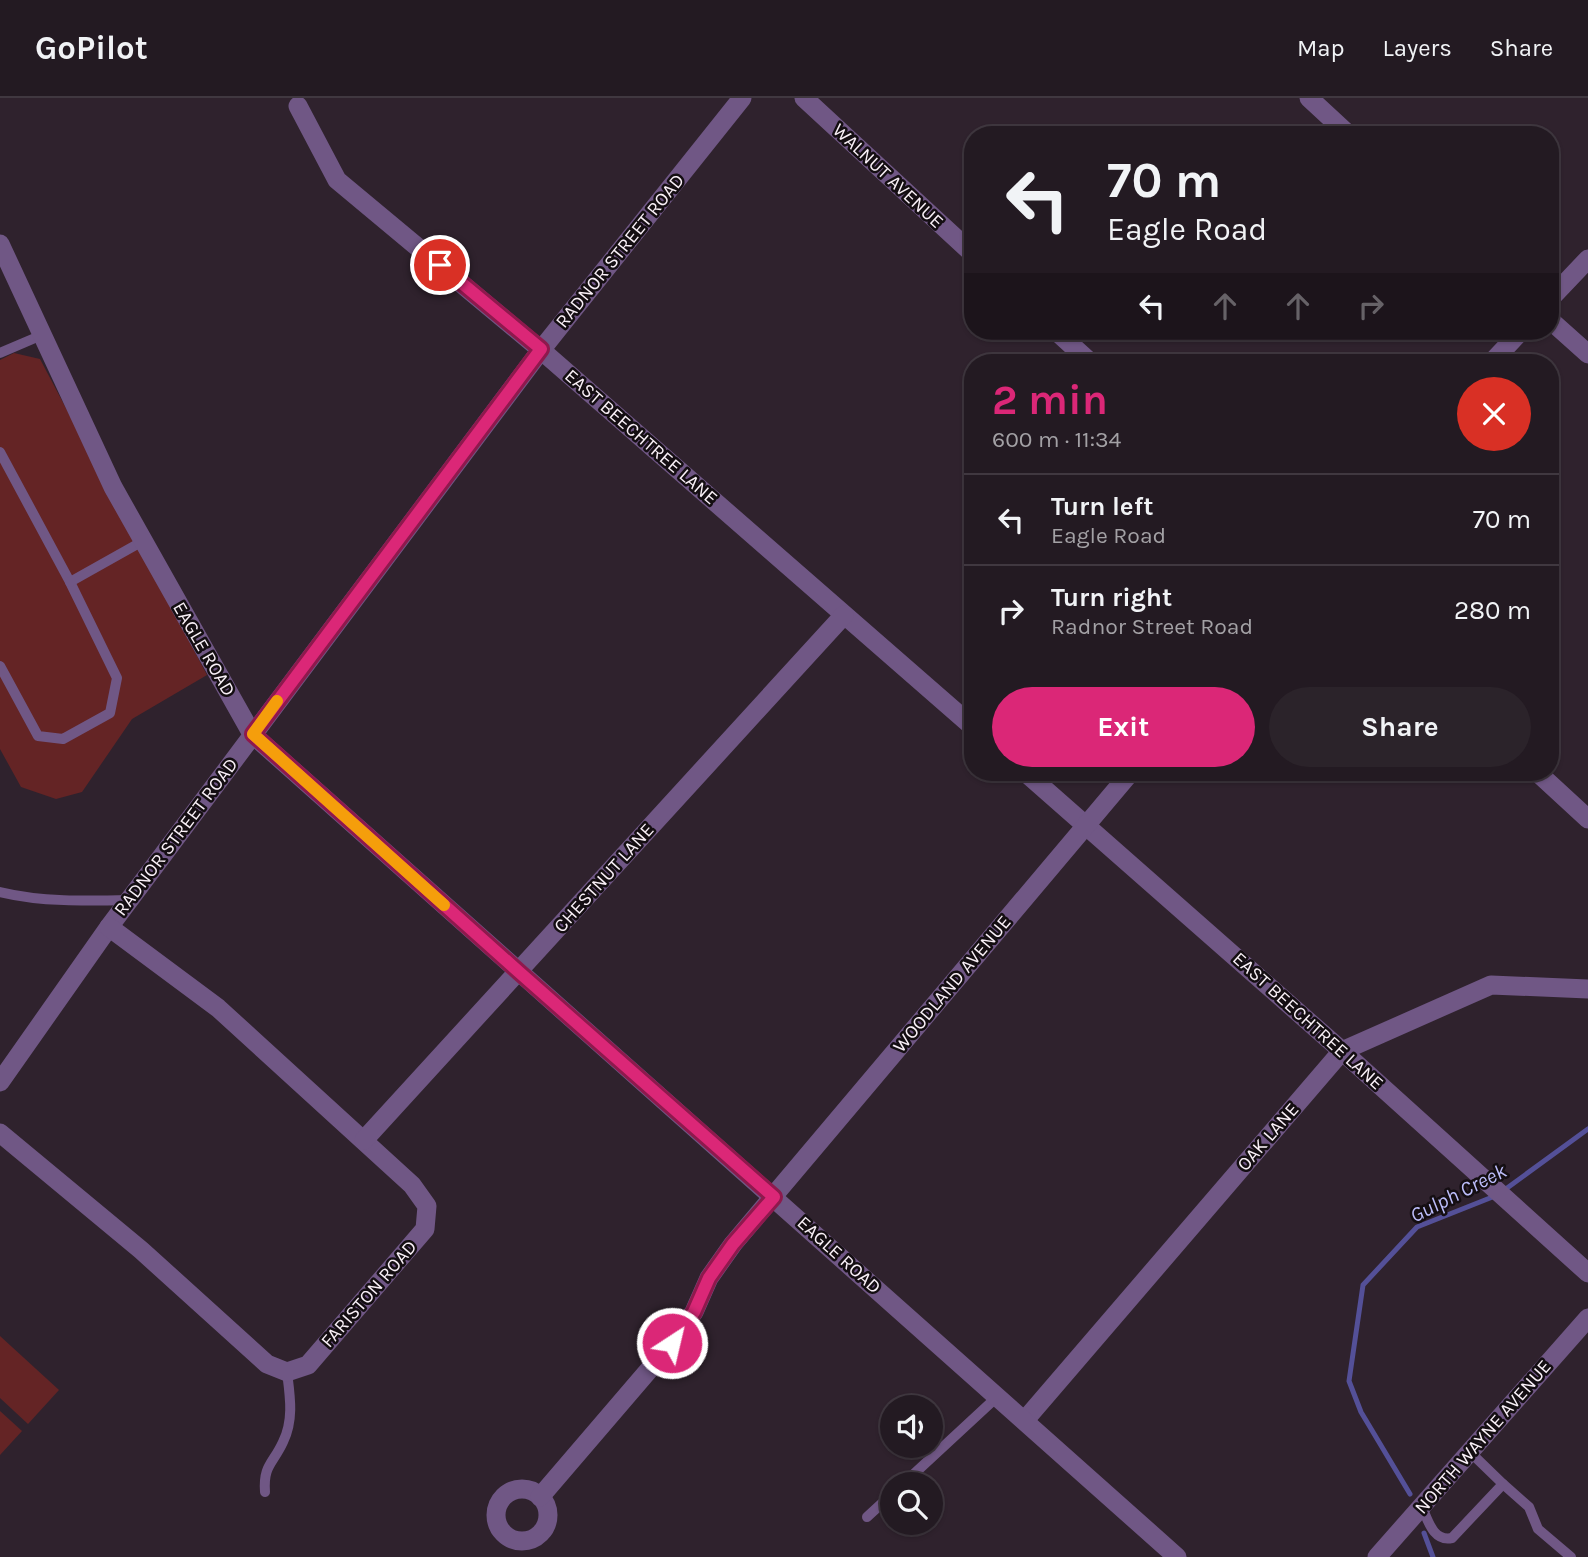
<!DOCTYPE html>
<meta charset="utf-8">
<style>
:root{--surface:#231a22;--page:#2b232a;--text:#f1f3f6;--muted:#a3a1a5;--line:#403840;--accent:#db2777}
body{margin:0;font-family:Karla,sans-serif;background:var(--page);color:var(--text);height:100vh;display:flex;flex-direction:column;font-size:26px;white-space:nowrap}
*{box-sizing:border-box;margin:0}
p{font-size:23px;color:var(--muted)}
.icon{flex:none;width:38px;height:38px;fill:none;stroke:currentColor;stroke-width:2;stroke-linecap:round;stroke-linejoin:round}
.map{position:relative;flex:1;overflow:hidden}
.panel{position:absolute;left:964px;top:256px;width:595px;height:427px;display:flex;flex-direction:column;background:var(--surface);border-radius:28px;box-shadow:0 2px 5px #0004,0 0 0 2px var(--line)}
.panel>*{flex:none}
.banner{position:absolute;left:964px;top:28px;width:595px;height:214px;border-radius:28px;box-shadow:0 2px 5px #0004,0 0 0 2px var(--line);background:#231a22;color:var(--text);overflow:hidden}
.buttons{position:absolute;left:880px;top:1297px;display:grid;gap:14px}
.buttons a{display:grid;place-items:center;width:63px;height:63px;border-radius:50%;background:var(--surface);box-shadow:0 2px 5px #0004,0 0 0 2px var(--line);font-size:35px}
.pin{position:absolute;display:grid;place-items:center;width:60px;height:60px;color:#fff;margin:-30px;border:4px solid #fff;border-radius:50%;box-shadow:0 2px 7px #0007}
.me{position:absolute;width:77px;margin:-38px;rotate:35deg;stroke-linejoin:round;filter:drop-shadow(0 0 5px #0008)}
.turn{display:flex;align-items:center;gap:24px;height:147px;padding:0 28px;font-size:32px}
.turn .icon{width:91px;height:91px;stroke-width:2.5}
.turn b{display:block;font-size:49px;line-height:60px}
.lanes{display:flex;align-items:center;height:66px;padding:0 28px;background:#0003;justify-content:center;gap:35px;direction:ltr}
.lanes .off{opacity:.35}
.round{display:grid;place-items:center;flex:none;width:74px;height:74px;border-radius:37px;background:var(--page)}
.overview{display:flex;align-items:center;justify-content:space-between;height:119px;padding:0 28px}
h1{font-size:42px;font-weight:700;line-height:52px;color:var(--accent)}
.action{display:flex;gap:14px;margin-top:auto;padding:14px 28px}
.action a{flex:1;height:80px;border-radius:42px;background:var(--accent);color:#fff;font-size:28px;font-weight:700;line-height:80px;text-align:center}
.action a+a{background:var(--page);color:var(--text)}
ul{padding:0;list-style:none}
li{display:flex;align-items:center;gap:21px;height:91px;padding:0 28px;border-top:2px solid var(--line)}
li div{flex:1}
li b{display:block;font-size:26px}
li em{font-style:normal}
header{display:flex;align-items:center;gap:42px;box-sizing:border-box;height:98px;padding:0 35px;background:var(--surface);border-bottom:2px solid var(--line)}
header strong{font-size:33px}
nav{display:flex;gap:38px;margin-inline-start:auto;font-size:24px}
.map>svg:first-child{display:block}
</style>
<header>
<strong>GoPilot</strong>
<nav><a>Map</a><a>Layers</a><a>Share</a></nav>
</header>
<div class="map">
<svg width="1588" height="1459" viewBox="0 0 1588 1459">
<rect width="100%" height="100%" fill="#2f222d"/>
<g fill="#642425">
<polygon points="14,255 40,261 207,577 132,621 82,694 56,701 21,689 0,651 0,262"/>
<polygon points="0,1238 59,1292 28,1326 0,1300"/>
<polygon points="0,1313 22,1333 0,1357"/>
</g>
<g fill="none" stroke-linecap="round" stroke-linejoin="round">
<g stroke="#545098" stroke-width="5">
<polyline points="1503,1093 1588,1031"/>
<polyline points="1410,1396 1361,1314 1349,1283 1363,1187 1417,1129 1495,1098"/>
<polyline points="1424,1435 1433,1459"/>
</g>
<g stroke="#705785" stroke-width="10">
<polyline points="0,255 42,237"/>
<polyline points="0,354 70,484 117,580 110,615 63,641 38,638 0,568"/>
<polyline points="70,484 143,443"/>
<path d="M0,794c41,10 86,9 129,8"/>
<polyline points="903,1386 998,1298"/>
<polyline points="1503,1386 1529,1409 1538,1431 1571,1459"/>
<path d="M265,1394c-2,-27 8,-28 18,-50 11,-22 7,-46 4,-70"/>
<path d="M1422,1409c6,13 11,35 30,31l51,-54 -33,-32"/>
<polyline points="867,1419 892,1396"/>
</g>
<g stroke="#705785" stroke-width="19">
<polyline points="804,0 973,156"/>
<polyline points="1309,0 1349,37"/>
<polyline points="298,8 337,82 541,252 973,629"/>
<polyline points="1550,201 1588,161"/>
<polyline points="1550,222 1588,256"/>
<polyline points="1056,233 1090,264"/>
<polyline points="1492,264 1521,233"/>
<polyline points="1025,674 1342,953 1588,1175"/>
<polyline points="1537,674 1588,721"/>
<polyline points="0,984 109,829 541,252 742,0"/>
<polyline points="0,1035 141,1152 267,1266 287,1274 308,1267 425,1131 427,1108 412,1087 218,910 109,829"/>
<polyline points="364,1042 844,517"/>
<polyline points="1025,1322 1342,953 1491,887 1588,891"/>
<circle cx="522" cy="1417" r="26"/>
<polyline points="540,1399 672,1245 694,1214 709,1180 733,1146 1131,674"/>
</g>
<g stroke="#705785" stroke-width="19">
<polyline points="0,146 113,389 252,636 1177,1459"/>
<polyline points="1377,1459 1588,1220"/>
</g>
</g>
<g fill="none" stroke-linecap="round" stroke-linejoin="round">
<defs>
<polyline id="route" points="440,167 541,251 253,636 519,874 774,1099 733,1146 709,1180 694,1214 672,1245"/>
</defs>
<use href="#route" stroke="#8e194d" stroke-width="18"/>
<use href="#route" stroke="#db2777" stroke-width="12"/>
<polyline stroke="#f59e0b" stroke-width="12" points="277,603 253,636 444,807"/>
</g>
<g text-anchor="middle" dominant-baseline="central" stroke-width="5" stroke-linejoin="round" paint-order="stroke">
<g font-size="19" fill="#f9f0f7" stroke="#140e12">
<text transform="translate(888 78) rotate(43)">WALNUT AVENUE</text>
<text transform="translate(620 153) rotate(-51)">RADNOR STREET ROAD</text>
<text transform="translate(641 339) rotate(41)">EAST BEECHTREE LANE</text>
<text transform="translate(204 551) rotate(60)">EAGLE ROAD</text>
<text transform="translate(176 739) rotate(-53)">RADNOR STREET ROAD</text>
<text transform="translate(604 780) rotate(-48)">CHESTNUT LANE</text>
<text transform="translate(952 886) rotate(-50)">WOODLAND AVENUE</text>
<text transform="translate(1308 923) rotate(42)">EAST BEECHTREE LANE</text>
<text transform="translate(1268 1039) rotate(-49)">OAK LANE</text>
<text transform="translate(839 1157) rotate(42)">EAGLE ROAD</text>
<text transform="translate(369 1196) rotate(-49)">FARISTON ROAD</text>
<text transform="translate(1483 1339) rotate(-49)">NORTH WAYNE AVENUE</text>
</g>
<g font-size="21" font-style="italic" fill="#bcbdfa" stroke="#140e12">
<text transform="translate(1458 1095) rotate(-27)">Gulph Creek</text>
</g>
</g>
</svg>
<div class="buttons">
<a><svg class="icon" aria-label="sound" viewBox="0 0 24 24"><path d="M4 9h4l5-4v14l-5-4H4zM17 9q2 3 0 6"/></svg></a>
<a><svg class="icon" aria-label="search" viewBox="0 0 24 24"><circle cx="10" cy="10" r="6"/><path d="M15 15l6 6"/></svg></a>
</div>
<div class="pin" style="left:440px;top:167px;background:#d93025"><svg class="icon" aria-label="arrive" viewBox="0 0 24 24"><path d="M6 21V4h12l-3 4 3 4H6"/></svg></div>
<svg class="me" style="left:672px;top:1245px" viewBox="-20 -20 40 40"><circle r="17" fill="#db2777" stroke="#fff" stroke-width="3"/><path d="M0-11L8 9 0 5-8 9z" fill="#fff"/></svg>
<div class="banner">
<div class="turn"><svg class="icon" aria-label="left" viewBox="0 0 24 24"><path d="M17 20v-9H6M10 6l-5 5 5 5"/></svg><div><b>70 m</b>Eagle Road</div></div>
<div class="lanes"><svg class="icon" aria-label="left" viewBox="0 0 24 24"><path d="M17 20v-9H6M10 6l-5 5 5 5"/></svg><svg class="icon off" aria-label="ahead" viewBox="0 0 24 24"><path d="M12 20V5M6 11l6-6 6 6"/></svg><svg class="icon off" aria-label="ahead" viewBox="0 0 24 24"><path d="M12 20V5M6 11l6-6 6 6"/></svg><svg class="icon off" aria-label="right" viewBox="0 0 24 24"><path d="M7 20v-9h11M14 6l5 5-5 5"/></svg></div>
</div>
<section class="panel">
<div class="overview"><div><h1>2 min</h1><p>600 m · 11:34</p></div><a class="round" style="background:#d93025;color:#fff"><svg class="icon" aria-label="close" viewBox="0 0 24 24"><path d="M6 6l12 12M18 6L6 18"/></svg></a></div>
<ul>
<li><svg class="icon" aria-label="left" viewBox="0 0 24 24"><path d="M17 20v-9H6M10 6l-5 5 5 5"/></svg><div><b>Turn left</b><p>Eagle Road</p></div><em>70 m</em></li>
<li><svg class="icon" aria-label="right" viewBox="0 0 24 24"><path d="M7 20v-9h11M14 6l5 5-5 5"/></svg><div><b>Turn right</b><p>Radnor Street Road</p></div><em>280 m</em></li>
</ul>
<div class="action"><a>Exit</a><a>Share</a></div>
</section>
</div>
